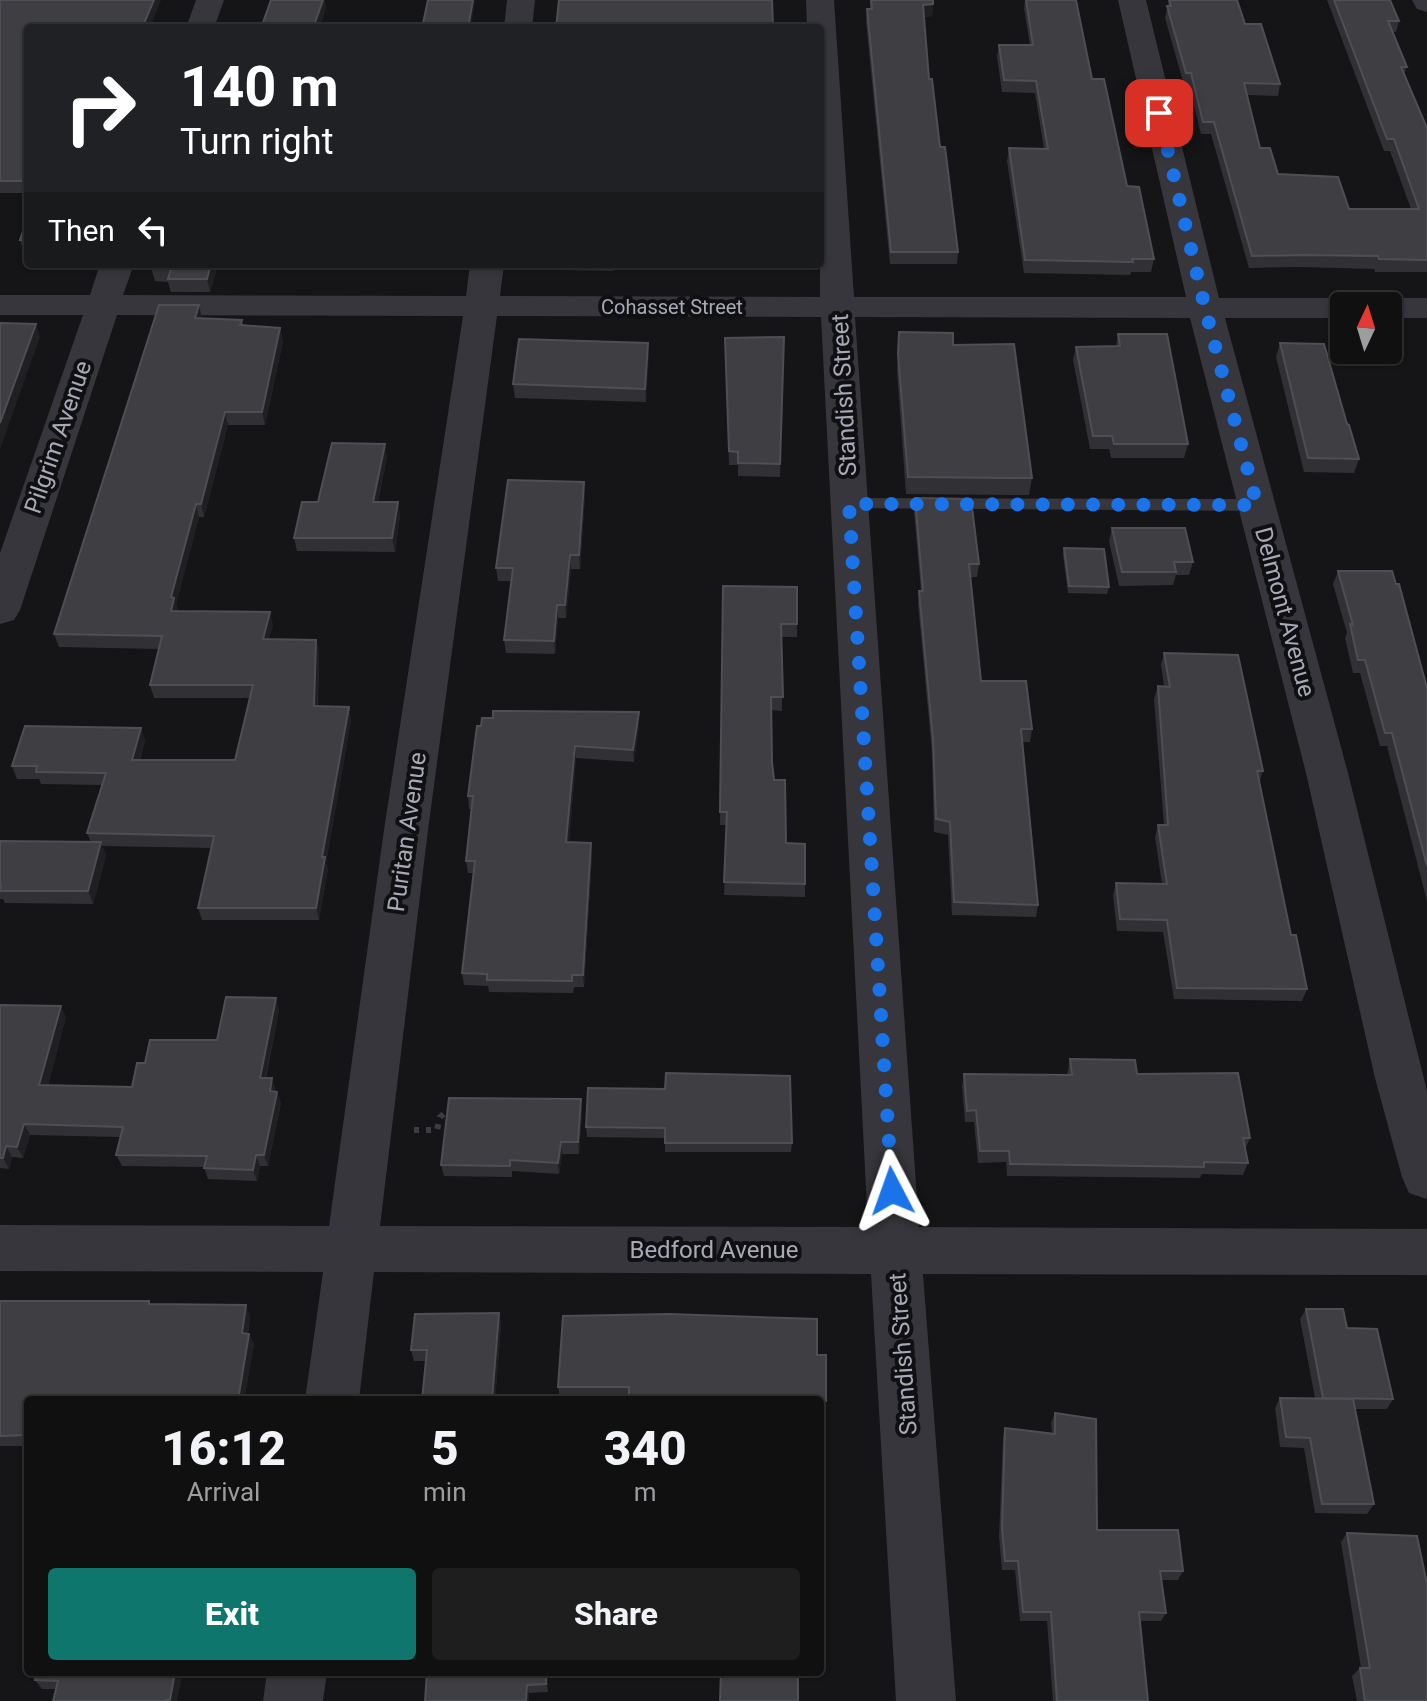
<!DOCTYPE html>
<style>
:root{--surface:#101011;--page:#1e1e1f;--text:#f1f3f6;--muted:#9c9d9f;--line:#303031;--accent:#0f766e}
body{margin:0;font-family:Roboto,sans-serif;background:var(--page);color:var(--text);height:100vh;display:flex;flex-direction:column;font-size:30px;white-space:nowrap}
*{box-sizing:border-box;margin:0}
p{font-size:26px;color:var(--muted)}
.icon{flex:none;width:44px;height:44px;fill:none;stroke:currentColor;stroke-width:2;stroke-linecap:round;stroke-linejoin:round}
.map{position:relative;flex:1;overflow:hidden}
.panel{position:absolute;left:24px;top:1396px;width:800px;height:280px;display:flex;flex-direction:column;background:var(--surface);border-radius:8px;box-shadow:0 2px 6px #0004,0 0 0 2px var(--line)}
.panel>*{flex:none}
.top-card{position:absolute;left:24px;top:24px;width:800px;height:244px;border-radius:8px;box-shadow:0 2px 6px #0004,0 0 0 2px var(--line);background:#202124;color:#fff;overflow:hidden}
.needle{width:52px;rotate:4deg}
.tools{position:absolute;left:1330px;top:292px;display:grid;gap:16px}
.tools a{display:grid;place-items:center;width:72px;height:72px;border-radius:8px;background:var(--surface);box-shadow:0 2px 6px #0004,0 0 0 2px var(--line);font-size:40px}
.pin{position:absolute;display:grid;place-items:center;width:68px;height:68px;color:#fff;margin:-34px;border-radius:16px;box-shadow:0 4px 12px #0006}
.me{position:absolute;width:88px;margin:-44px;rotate:356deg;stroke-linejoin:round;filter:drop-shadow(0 0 6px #0008)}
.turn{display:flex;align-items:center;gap:28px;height:168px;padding:0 24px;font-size:36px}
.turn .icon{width:104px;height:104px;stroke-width:2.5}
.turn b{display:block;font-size:56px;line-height:68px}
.then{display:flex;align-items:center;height:76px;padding:0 24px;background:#0003;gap:16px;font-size:30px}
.eta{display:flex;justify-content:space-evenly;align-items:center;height:136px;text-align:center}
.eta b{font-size:48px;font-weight:800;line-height:56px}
.action{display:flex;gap:16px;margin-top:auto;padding:16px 24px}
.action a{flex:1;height:92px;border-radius:8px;background:var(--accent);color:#fff;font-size:32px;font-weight:800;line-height:92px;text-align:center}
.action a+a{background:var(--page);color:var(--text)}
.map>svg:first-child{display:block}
</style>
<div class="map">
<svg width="1427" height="1701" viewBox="0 0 1427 1701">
<rect width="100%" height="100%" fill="#151517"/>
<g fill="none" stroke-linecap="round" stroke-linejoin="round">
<polyline stroke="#3c3d43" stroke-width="6" stroke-dasharray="5 7" stroke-linecap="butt" points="414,1130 437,1130 440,1117 453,1106"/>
<polygon fill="#36363c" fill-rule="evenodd" points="849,498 1257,499 1266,505 1257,511 842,508 840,504"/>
<g fill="#36363c" fill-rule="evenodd">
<polygon points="196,0 224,0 214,28 186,28"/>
<polygon points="507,0 535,0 532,28 504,28"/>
<path d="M806,0h28l20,297h332l-68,-297h28l73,298h125l12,3 4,5h-16v12h-119l123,455 79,318v108l-18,-6 -7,-16 -27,-99 -69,-305 -116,-455 -335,-1 64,910 508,2v46l-504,-1 33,427h-60l-25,-427 -497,-2 -15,128h-54l18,-128 -323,-1v-46l329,1 55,-396 79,-514 -346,-1 -97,295 -6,10 -14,4v-71l83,-238h-83v-20h90l10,-31h34l-11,31 343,1 4,-32h34l-4,32 320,1v-269h-13zM497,316l324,1 47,910 -488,-1 48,-396z"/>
<polygon points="1412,0 1427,0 1427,12 1417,9"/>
<polygon points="1388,298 1427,298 1427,318 1388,318 1388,306 1372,306 1376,301"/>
<polygon points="267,1672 327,1672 323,1701 263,1701"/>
</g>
</g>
<g fill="#313135">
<polygon points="0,0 28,28 28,193 0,193"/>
<polygon points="870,0 933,0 932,16 924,17 929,79 958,252 957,264 890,264 866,21 867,9 870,9"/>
<polygon points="1025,0 1092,79 1127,186 1154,259 1151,272 1131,272 1130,275 1024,273 1007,161 1009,148 1044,149 1035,93 1002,92 997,57 999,45 1030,45 1024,8"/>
<polygon points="1169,0 1245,24 1280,84 1278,96 1247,95 1260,148 1278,174 1349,209 1411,209 1390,151 1384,151 1327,0 1390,0 1399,21 1396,32 1393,32 1407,67 1404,74 1427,128 1427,272 1375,272 1374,269 1300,267 1249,268 1211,134 1201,134 1189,85 1184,85 1165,18"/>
<polygon points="28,216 28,264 27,264 20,240"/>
<polygon points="153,264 218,264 210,292 171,292 168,282 155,281 151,268"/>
<polygon points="318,264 422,264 421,267 318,267"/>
<polygon points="553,264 614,264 614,271 553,270"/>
<polygon points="202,319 242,320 244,326 280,328 283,341 265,425 228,425 204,517 199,517 176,604 178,611 273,625 269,639 316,640 319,652 318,706 349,707 351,720 326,863 328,869 319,920 202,920 198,908 212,848 102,846 106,855 93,904 5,903 3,899 0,899 0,841 91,842 87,833 102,785 41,784 39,779 17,779 12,766 145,740 140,760 235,760 250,698 154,698 150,685 159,649 59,647 54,634"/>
<polygon points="899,332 953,345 1032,478 1029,495 906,494 897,371"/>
<polygon points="1118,334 1188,444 1184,458 1111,458 1109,449 1090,449 1073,360 1076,347 1116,346"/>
<polygon points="784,337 780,477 738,476 738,465 729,465 725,351"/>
<polygon points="648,343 646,402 515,398 513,384"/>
<polygon points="1280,343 1347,424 1359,459 1354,473 1304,472 1276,357"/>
<polygon points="387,457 378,502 398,502 400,516 395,552 297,551 294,538 318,502"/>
<polygon points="584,482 585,495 580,569 571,569 566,618 558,618 555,654 506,653 504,640 511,581 498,581 496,568"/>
<polygon points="915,498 979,564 977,577 970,577 981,681 1032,729 1030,742 1022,742 1038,905 1036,917 952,915 948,835 934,832 932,752 918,604 919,591 921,591 914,512"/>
<polygon points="1112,528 1193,562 1189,575 1176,575 1173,585 1119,586 1109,541"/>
<polygon points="1064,548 1109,587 1107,594 1068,593 1063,555"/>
<polygon points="1338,571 1427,688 1427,901 1387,746 1380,746 1360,673 1353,673 1345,638 1347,633 1333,584"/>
<polygon points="723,586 797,624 797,637 782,637 782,711 771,710 772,762 786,843 805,884 805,897 724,895 727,825 720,825"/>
<polygon points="1164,653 1263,771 1259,783 1291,935 1307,989 1302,1001 1174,999 1163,932 1117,931 1113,895 1116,883 1162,884 1155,837 1158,825 1164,825 1154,699 1158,686 1164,686 1161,665"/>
<polygon points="639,725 634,762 576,758 569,842 592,855 584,987 574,987 573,993 489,992 488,986 464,985 462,973 473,873 468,873 466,861 472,809 469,809 468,796 477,726"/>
<polygon points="0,1005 66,1017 48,1085 132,1087 145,1063 217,1040 279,1010 266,1078 276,1090 281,1103 268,1166 260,1166 257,1181 208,1179 204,1167 122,1166 116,1155 120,1137 30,1135 23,1158 12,1157 9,1169 0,1168"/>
<polygon points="1070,1059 1137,1074 1250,1138 1245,1150 1248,1163 1243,1175 1202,1174 1200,1178 1007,1176 1006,1162 978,1163 974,1122 965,1122 962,1086 964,1074 1067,1075"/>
<polygon points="588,1088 792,1143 791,1152 665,1152 665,1138 587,1137 586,1127"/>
<polygon points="582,1111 579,1154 562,1154 559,1174 512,1171 512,1177 444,1176 441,1165"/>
<polygon points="0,1301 149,1301 151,1304 250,1316 248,1334 254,1344 244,1400 28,1400 28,1446 0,1446"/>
<polygon points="1306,1309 1347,1328 1393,1399 1387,1409 1355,1409 1374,1504 1367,1514 1315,1513 1304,1448 1280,1447 1275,1408 1280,1398 1315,1398 1300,1319"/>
<polygon points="499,1313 501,1324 495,1400 422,1400 426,1361 414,1361 411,1350"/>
<polygon points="817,1355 826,1401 825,1411 820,1411 820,1400 629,1400 629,1397 560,1397 558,1387"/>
<polygon points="1055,1413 1097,1530 1183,1571 1178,1580 1162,1580 1166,1613 1161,1621 1140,1621 1148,1701 1053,1701 1047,1621 1020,1621 1015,1570 1002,1570 999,1537 1003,1438 1005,1428 1052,1433 1051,1423"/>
<polygon points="1347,1533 1427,1701 1357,1701 1352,1676 1360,1668 1361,1668 1341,1542"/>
<polygon points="37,1672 177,1701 53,1701 56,1689 42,1689 35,1680"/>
<polygon points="548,1672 548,1692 529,1693 529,1701 425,1701"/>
</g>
<g fill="#202023">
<polygon points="154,0 161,0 150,28 142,28"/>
<polygon points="323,0 325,0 326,8 320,28 313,28"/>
<polygon points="473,0 475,0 471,28 468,28"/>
<polygon points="933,4 932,16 922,17 923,5"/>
<polygon points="211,264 218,264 210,292 207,279"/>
<polygon points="199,305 202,318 195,318"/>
<polygon points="36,324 40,337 0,449 0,423"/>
<polygon points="280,328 283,341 265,425 262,412"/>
<polygon points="648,343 649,356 646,402 645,389"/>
<polygon points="225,412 228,425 204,517 201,504"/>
<polygon points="385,444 387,457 375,516 373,502"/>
<polygon points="584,482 585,495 580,569 579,555"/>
<polygon points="398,502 400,516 395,552 392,538"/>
<polygon points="196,504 199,517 176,604 178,610 171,611 171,597"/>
<polygon points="570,555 571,569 566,618 565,605"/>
<polygon points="557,605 558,618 555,654 554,641"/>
<polygon points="270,612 273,625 266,651 263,639"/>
<polygon points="316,640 319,652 317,719 314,706"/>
<polygon points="349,707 351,720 326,863 328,869 319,920 316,908 322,857"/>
<polygon points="639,712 639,725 634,762 633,750"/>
<polygon points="141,728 145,740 136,772 132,760"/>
<polygon points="575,746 576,758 568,854 566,842"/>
<polygon points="101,842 106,855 93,904 88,891"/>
<polygon points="591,843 592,855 584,987 583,975"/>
<polygon points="276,998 279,1010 263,1089 260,1078"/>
<polygon points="61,1006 66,1017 45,1096 39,1085"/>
<polygon points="272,1078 276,1090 274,1103 270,1091"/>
<polygon points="277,1092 281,1103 268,1166 264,1155"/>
<polygon points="581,1099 582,1111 579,1154 578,1142"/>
<polygon points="24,1124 30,1135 23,1158 17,1147"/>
<polygon points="561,1142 562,1154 559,1174 558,1163"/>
<polygon points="6,1146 12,1157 9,1169 3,1158"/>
<polygon points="256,1155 260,1166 257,1181 253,1170"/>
<polygon points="246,1305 250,1316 246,1344 242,1333"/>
<polygon points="499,1313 501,1324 495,1400 492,1400"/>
<polygon points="249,1334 254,1344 244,1400 238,1400"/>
<polygon points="175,1672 183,1672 177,1701 171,1701"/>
<polygon points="546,1672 548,1672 548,1692 546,1684"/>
<polygon points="527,1685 529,1693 529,1701 526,1701"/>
</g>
<g fill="#3e3e43" stroke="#4e4f55" stroke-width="2">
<polygon points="0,0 154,0 142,28 28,28 28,181 0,181"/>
<polygon points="271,0 323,0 313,28 261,28"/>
<polygon points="428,0 473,0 468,28 418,28 422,28"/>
<polygon points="559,0 772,0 773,28 556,28"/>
<polygon points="871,0 933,0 933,4 923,5 929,79 932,79 940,147 945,147 958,252 891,252 867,9 872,9"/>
<polygon points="1026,0 1076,0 1092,79 1104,79 1127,186 1139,187 1154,259 1132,259 1133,262 1025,260 1009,148 1048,149 1036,81 1004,80 999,45 1033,45"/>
<polygon points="1169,0 1237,0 1245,24 1261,24 1280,84 1244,83 1260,148 1270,148 1278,174 1338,177 1349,209 1419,209 1394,139 1387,139 1334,0 1390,0 1399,21 1388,21 1407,67 1401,67 1427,128 1427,260 1379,259 1378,256 1303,255 1252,256 1214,122 1203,122 1191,73 1186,73 1167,6 1171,6"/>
<polygon points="28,216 28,252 23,252 27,240 20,240"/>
<polygon points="153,264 211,264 207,279 168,279 171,269 151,268"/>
<polygon points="159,305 199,305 195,318 242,320 240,325 280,328 262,412 225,412 201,504 196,504 171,597 174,598 171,611 270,612 263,639 316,640 314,706 349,707 322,857 325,857 316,908 198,908 214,836 87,833 106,773 36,772 37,766 12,766 25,726 141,728 132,760 235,760 253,685 150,685 162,636 54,634"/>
<polygon points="0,323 36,324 0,423"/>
<polygon points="899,332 953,333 953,345 1014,344 1032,478 908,477 898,354"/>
<polygon points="1118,334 1167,334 1188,444 1114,444 1112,436 1093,436 1076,347 1120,346"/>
<polygon points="784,337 780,464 738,463 738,452 729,451 725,338"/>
<polygon points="519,339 648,343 645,389 513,384"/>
<polygon points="1280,343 1324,344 1347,424 1349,425 1359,459 1308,458"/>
<polygon points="332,443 385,444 373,502 398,502 392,538 294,538 302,502 318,502"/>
<polygon points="508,480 584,482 579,555 570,555 565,605 557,605 554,641 504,640 513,568 496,568"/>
<polygon points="915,498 971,499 979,564 969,564 981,681 1026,681 1032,729 1021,729 1038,905 954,902 950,822 936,819 933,739 919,591 923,591"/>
<polygon points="1112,528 1185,528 1193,562 1174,562 1176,572 1122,572"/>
<polygon points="1064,548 1104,549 1109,587 1069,586"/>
<polygon points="1338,571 1392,571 1396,584 1399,584 1427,688 1427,866 1392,733 1385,733 1365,660 1358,660 1350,624 1353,625"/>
<polygon points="723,586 797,587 797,624 781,624 783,697 771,697 772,762 774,780 785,780 786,843 805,844 805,884 724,882 727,812 720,812"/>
<polygon points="1164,653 1238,655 1263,771 1257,771 1291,935 1296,935 1307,989 1177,988 1167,920 1120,919 1116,883 1167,884 1158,825 1168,825 1158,686 1170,687"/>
<polygon points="493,711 639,712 633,750 575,746 566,842 591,843 583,975 572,975 572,981 487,980 487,974 462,973 475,861 466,861 473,796 468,796 477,726 481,726 482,718 493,718"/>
<polygon points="0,841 101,842 88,891 0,891 1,886 0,886"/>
<polygon points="226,997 276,998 260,1078 272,1078 270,1091 277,1092 264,1155 256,1155 253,1170 204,1168 207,1156 116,1155 123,1127 24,1124 17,1147 6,1146 3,1158 0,1158 0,1005 61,1006 39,1085 132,1087 137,1063 145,1063 150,1040 217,1040"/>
<polygon points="1070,1059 1135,1060 1137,1074 1238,1073 1250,1138 1243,1138 1248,1163 1204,1162 1204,1167 1010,1164 1009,1151 980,1151 976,1110 967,1111 964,1074 1072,1075"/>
<polygon points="666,1073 790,1076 792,1143 665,1143 665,1128 586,1127 588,1088 665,1089"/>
<polygon points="449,1098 581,1099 578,1142 561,1142 558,1163 510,1160 510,1166 441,1165"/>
<polygon points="0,1301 149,1301 149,1304 246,1305 242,1333 249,1334 238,1400 28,1400 28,1435 0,1436"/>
<polygon points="1306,1309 1343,1309 1347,1328 1377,1329 1393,1399 1323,1398"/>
<polygon points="499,1313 492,1400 422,1400 427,1350 411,1350 415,1314"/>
<polygon points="669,1314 817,1319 817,1355 826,1355 826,1401 820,1401 820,1400 693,1398 693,1400 629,1399 629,1387 558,1387 563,1316"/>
<polygon points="1280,1398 1353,1399 1374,1504 1322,1504 1310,1438 1286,1437"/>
<polygon points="1055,1413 1096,1419 1097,1530 1178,1530 1183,1571 1160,1571 1166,1613 1139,1612 1148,1701 1057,1701 1051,1612 1023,1612 1018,1561 1005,1561 1002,1528 1005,1428 1055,1434"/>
<polygon points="1347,1533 1417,1536 1427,1584 1427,1701 1365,1701 1360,1668 1370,1668"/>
<polygon points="37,1672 175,1672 170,1700 166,1700 166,1701 53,1701 58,1681 35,1680"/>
<polygon points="427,1672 546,1672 546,1684 527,1685 526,1701 425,1701"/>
<polygon points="721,1672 798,1672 798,1701 720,1701"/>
</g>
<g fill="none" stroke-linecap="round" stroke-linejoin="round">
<polyline stroke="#1a73e8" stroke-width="14" stroke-dasharray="0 25.2" points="892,1191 849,504 1257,505 1205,308 1159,113"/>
</g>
<g text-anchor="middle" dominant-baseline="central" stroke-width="8" stroke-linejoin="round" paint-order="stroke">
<g font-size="20" fill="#a7a9b7" stroke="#101012">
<text x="672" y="307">Cohasset Street</text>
</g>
<g font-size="24" fill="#a7a9b7" stroke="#101012">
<text transform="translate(844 395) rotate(-93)">Standish Street</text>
<text transform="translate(58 437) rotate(-71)">Pilgrim Avenue</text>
<text transform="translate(1285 612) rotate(75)">Delmont Avenue</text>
<text transform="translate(407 832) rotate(-82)">Puritan Avenue</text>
<text x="714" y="1250">Bedford Avenue</text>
<text transform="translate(903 1354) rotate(-94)">Standish Street</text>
</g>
</g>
</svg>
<div class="tools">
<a><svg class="needle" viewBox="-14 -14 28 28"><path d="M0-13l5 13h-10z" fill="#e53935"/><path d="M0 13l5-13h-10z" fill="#9c9d9f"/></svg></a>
</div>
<div class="pin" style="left:1159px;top:113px;background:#d93025"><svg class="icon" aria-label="arrive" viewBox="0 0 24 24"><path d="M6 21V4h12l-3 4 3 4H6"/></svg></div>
<svg class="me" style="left:892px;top:1191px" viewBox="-20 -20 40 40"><path d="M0-17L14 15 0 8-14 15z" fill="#1a73e8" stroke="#fff" stroke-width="4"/></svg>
<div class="top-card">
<div class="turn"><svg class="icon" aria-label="right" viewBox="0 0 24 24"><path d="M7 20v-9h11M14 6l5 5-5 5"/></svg><div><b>140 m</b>Turn right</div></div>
<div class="then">Then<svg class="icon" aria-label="left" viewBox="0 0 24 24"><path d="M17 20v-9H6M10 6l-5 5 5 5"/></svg></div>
</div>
<section class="panel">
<div class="eta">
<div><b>16:12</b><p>Arrival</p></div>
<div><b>5</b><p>min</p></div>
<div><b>340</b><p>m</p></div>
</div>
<div class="action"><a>Exit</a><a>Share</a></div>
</section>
</div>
